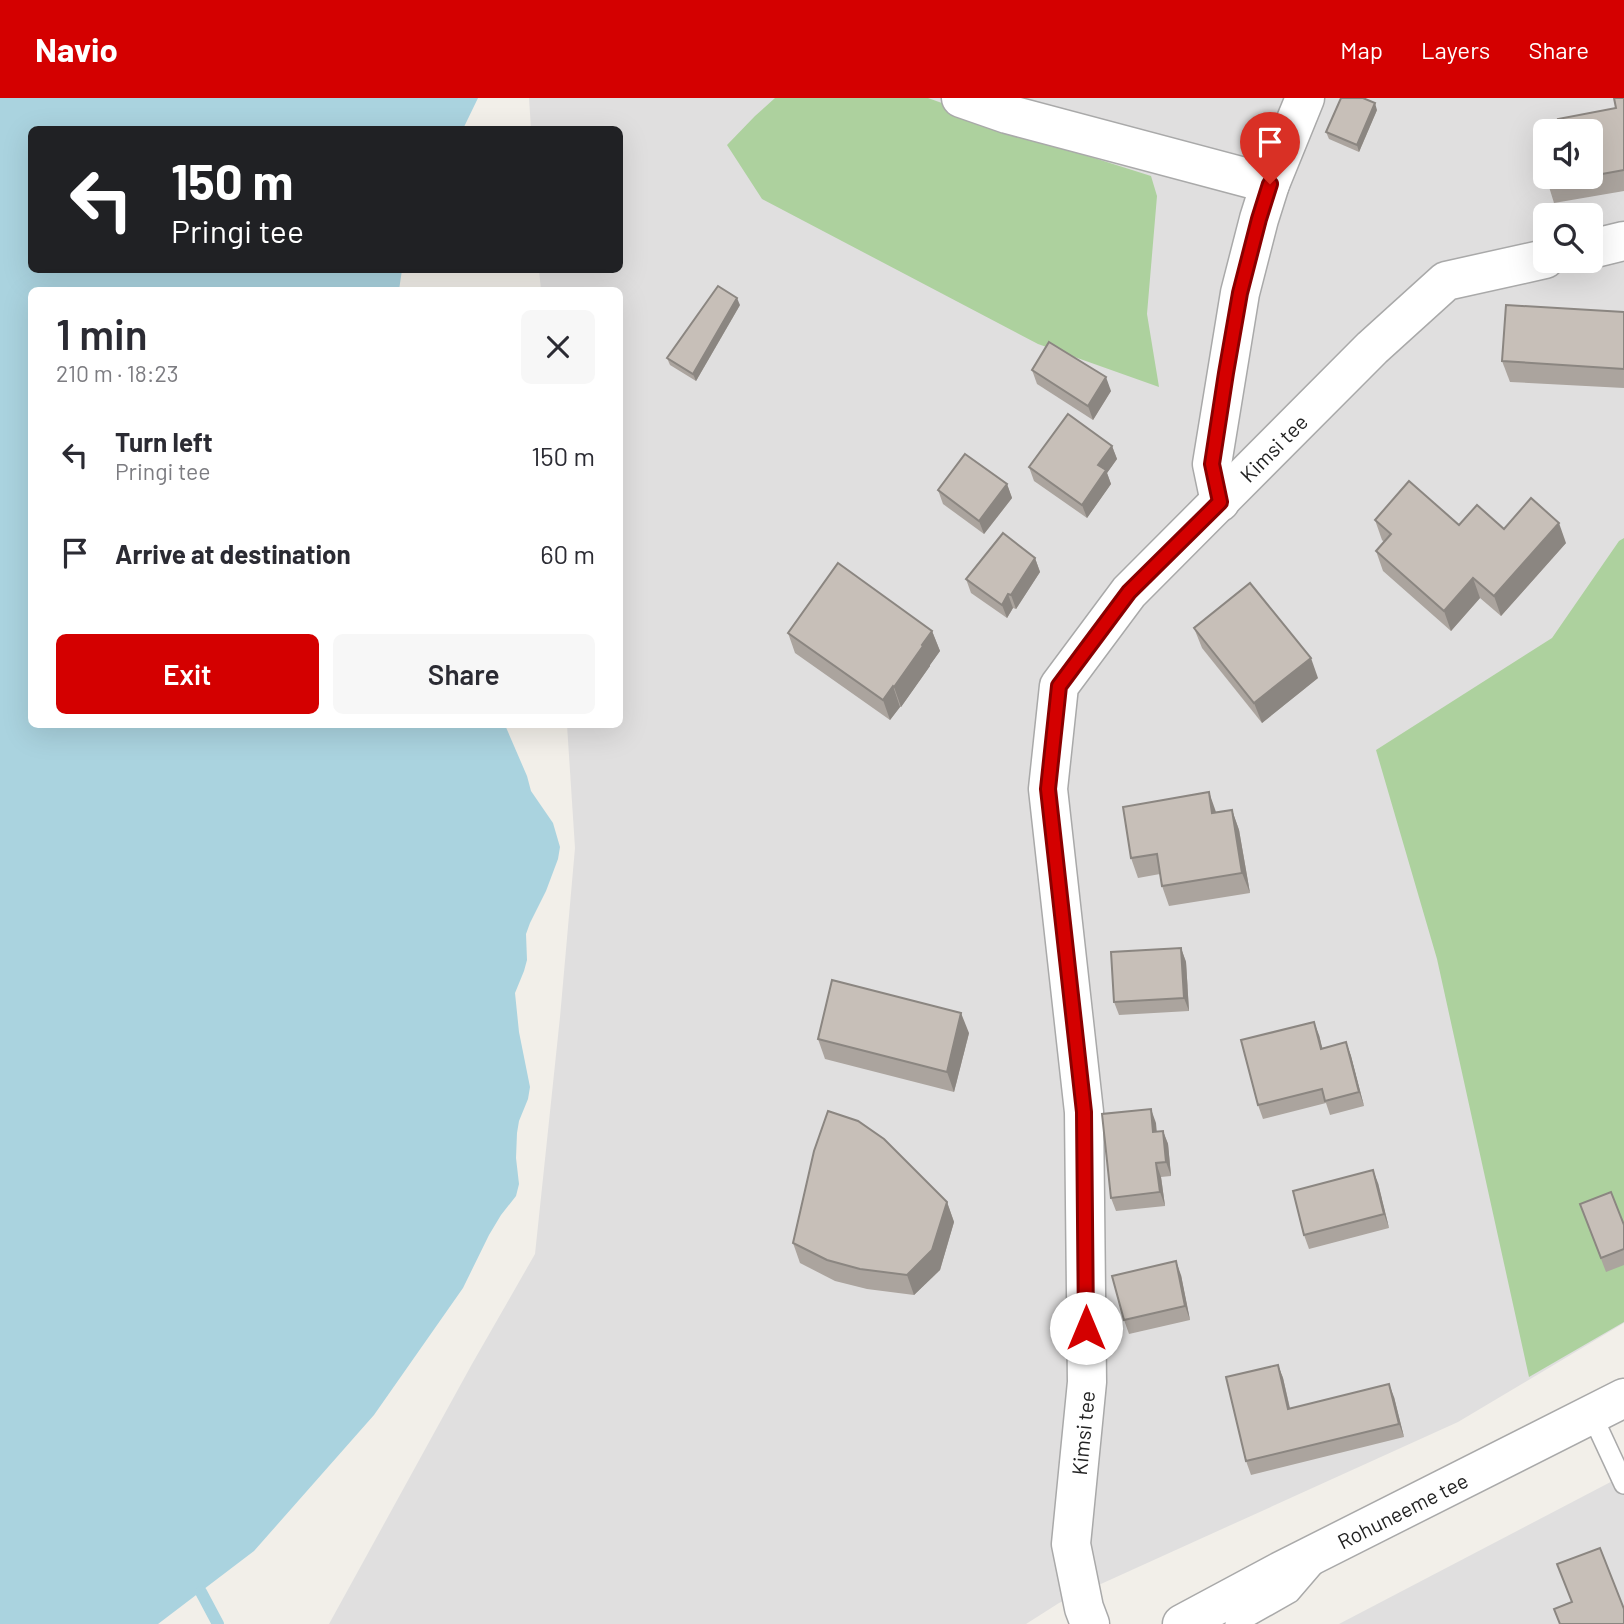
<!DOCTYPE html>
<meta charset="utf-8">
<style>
:root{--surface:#fff;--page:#f7f7f7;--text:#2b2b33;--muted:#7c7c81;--accent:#d40000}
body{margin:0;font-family:Barlow,sans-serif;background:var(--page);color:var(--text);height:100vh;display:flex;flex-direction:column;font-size:26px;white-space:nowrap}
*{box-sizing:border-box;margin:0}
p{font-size:23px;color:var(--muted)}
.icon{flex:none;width:38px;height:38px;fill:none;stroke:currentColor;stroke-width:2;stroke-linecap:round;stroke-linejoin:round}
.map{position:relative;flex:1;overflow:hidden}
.side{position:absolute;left:28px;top:189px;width:595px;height:441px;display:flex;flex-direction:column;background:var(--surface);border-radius:10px;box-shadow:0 7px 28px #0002}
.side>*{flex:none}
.hud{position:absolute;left:28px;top:28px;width:595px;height:147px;border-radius:10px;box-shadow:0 7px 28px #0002;background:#202124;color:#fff;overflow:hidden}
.controls{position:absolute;left:1533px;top:21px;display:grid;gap:14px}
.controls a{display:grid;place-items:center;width:70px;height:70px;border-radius:10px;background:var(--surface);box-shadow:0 7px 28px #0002;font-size:35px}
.pin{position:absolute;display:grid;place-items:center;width:60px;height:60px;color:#fff;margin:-72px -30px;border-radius:50% 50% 50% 0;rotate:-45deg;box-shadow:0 0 7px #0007}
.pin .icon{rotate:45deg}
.me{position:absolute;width:77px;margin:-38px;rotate:0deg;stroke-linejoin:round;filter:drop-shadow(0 0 5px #0008)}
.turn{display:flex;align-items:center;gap:24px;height:147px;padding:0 28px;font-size:32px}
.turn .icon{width:91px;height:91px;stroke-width:2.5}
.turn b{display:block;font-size:49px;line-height:60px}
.round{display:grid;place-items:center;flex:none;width:74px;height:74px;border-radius:10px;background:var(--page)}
.headline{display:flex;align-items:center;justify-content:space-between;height:119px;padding:0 28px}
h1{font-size:42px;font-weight:600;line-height:52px}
.button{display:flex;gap:14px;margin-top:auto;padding:14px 28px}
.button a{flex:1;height:80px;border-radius:10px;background:var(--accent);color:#fff;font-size:28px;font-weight:600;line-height:80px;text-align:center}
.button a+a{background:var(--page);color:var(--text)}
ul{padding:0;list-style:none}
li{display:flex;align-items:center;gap:21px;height:98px;padding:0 28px}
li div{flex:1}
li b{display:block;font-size:26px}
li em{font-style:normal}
header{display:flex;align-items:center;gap:42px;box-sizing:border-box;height:98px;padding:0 35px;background:var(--accent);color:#fff}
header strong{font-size:33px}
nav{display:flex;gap:38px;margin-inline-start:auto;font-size:24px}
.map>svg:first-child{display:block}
</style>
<header>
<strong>Navio</strong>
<nav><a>Map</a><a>Layers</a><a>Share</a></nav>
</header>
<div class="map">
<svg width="1624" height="1526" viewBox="0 0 1624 1526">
<rect width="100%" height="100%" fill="#f2efe9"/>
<g fill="#e0dfdf" fill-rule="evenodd">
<path d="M529,0h1095v1225l-166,99 -399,181 -33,21h-697l143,-260 63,-110 25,-237 15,-169 -8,-123 53,-1v-434h-79l-2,-20h81v-140l-89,-1zM1545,33h46v46h-46zM1545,117h46v46h-46z"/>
<polygon points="1624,1377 1624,1526 1339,1526"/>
</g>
<g fill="#add19e">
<polygon points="775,0 928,0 1091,59 1151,78 1157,98 1147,216 1159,289 1038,246 762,101 727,47 755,18"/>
<polygon points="1624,440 1624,1224 1529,1279 1437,861 1376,652 1552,540 1619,443"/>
</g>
<polygon fill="#aad3df" points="0,0 478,0 463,31 32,32 32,172 402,172 399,192 32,192 32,626 505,627 527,678 531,693 553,725 560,749 558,761 546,793 530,825 526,836 527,862 524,873 515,895 519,934 530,989 528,1001 519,1023 517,1035 516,1060 519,1086 516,1098 501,1117 489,1137 463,1190 374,1317 254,1453 158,1526 0,1526"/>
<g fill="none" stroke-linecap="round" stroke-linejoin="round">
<polyline stroke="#aad3df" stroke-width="12" points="201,1494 218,1526"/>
<defs>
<g id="service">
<polyline points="1591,1315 1624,1386"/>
<polyline points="1235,1526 1290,1495 1314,1467"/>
</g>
<g id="minor">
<polyline points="961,0 1007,16 1270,86"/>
<polyline points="1591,151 1624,143"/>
<polyline points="1220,404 1212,366 1240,195 1259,121 1270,86 1305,0"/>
<path id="s1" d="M1090,1526l-6,-16 -13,-64 16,-162 -3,-270 -36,-323 11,-103 70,-94 243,-244 74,-67 99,-22"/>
</g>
<g id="tertiary">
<path id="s2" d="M1182,1526l97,-52 345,-174"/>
</g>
</defs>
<use href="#service" stroke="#a9a9a9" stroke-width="22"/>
<use href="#minor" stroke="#a9a9a9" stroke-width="41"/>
<use href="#tertiary" stroke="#a9a9a9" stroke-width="41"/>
<use href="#service" stroke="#fff" stroke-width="19"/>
<use href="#minor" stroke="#fff" stroke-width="38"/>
<use href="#tertiary" stroke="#fff" stroke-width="38"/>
</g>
<g fill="#aba49e">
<polygon points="1624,0 1624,93 1554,105 1546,79 1591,79 1591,33 1616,10"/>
<polygon points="1377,12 1359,54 1329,41 1326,34"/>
<polygon points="740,207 696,283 670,267 667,260"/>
<polygon points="1624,214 1624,290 1510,284 1502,263"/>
<polygon points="1032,272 1111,293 1093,322 1037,286"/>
<polygon points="1112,348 1117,361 1107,375 1111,386 1087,420 1034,383 1029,369"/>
<polygon points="1007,386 1012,400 984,436 943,406 938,392"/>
<polygon points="1375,422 1504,431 1566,445 1501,518 1480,500 1451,533 1383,473 1376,453 1384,444 1382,442"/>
<polygon points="1035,460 1040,474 1016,511 1013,510 1007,520 971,495 966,481"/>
<polygon points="1194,530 1318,580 1262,625 1202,550"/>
<polygon points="932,533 940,553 930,567 930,568 901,609 900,609 890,622 795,555 788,535"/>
<polygon points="1232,712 1239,732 1250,795 1169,808 1162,788 1160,776 1138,780 1131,760 1216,715"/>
<polygon points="1181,850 1186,864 1189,913 1119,917 1114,904"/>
<polygon points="969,935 954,994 825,961 818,941"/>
<polygon points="1319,937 1322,950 1346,944 1351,958 1364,1008 1330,1017 1326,1005 1263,1021 1258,1007"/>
<polygon points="1156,1025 1156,1033 1163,1033 1168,1046 1171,1078 1161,1079 1165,1108 1116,1113 1111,1100"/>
<polygon points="1378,1085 1389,1130 1309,1151 1304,1137"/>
<polygon points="947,1104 954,1124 940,1172 914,1197 867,1191 835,1183 800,1165 793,1145"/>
<polygon points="1580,1106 1624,1127 1624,1167 1606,1174"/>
<polygon points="1181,1177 1190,1222 1129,1236 1124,1222"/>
<polygon points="1278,1267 1283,1280 1290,1310 1394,1299 1404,1339 1251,1377 1246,1363"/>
</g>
<g fill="#8b8681">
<polygon points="1375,5 1377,12 1359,54 1357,47"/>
<polygon points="737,200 740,207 696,283 693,276"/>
<polygon points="1106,279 1111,293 1093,322 1088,308"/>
<polygon points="1112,348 1117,361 1107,375 1111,386 1087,420 1082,407 1098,367"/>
<polygon points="1007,386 1012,400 984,436 979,423"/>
<polygon points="1559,425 1566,445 1501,518 1494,498"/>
<polygon points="1035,460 1040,474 1016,511 1011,497"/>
<polygon points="1473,480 1480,500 1451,533 1444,513"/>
<polygon points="1008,496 1013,510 1007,520 1002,507"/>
<polygon points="932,533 940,553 930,567 930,568 901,609 894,589"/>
<polygon points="1311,560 1318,580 1262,625 1254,605"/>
<polygon points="893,588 900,609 890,622 883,602"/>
<polygon points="1209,694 1216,714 1220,735 1212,715"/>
<polygon points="1232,712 1239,732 1250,795 1242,775"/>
<polygon points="1181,850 1186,864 1189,913 1184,900"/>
<polygon points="961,915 969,935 954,994 947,974"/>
<polygon points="1314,924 1319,937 1326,964 1321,951"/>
<polygon points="1346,944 1351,958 1364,1008 1359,994"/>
<polygon points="1151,1011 1156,1025 1158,1047 1153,1034"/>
<polygon points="1163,1033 1168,1046 1171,1078 1166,1064"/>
<polygon points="1156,1065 1161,1079 1165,1108 1160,1094"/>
<polygon points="1373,1072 1378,1085 1389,1130 1384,1116"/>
<polygon points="947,1104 954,1124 940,1172 914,1197 907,1177"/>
<polygon points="1176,1163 1181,1177 1190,1222 1185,1208"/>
<polygon points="1278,1267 1283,1280 1293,1325 1288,1311"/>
<polygon points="1389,1286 1394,1299 1404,1339 1399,1326"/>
</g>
<g fill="#c7bfb8" stroke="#8b8681" stroke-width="2">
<polygon points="1341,0 1363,0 1375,5 1357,47 1326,34"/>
<polygon points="1614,0 1624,0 1624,72 1591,78 1591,33 1560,33 1558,21 1616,10"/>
<polygon points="1545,38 1545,75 1539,39"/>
<polygon points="1546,79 1584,79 1547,85"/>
<polygon points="718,188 737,200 693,276 667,260"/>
<polygon points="1506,207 1624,214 1624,271 1502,263"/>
<polygon points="1049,244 1106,279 1088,308 1032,272"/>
<polygon points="1068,316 1112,348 1098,367 1106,372 1082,407 1029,369"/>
<polygon points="965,356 1007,386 979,423 938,392"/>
<polygon points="1409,383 1459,427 1477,407 1504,431 1531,400 1559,425 1494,498 1473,480 1444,513 1376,453 1391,436 1375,422"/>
<polygon points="1003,435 1035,460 1011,497 1008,496 1002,507 966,481"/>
<polygon points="838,465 932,533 922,547 923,548 894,589 893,588 883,602 788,535"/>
<polygon points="1250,485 1311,560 1254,605 1194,530"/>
<polygon points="1209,694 1212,715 1232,712 1242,775 1162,788 1157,756 1131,760 1123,709"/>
<polygon points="1181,850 1184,900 1114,904 1111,854"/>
<polygon points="832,882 961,915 947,974 818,941"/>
<polygon points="1314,924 1321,951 1346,944 1359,994 1325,1003 1322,991 1258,1007 1241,942"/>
<polygon points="1151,1011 1153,1034 1163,1033 1166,1064 1156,1065 1160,1094 1111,1100 1102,1016"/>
<polygon points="828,1013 858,1023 884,1041 947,1104 932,1152 907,1177 860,1171 827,1162 793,1145 814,1053"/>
<polygon points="1373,1072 1384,1116 1304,1137 1293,1093"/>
<polygon points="1611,1094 1624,1127 1624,1151 1601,1160 1580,1106"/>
<polygon points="1176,1163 1185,1208 1124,1222 1112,1178"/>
<polygon points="1278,1267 1288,1311 1389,1286 1399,1326 1246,1363 1226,1279"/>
<polygon points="1600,1450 1624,1511 1624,1526 1559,1526 1560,1526 1554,1511 1572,1504 1557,1466"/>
</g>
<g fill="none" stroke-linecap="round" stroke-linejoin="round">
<defs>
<polyline id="route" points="1086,1230 1084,1014 1048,691 1059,588 1129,494 1220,404 1212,366 1226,275 1240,195 1259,121 1270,86"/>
</defs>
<use href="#route" stroke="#8a0000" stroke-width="18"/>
<use href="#route" stroke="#d40000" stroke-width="12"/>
</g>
<g text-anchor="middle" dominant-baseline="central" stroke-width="6" stroke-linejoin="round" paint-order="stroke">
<g font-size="21" fill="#222" stroke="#fff">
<text stroke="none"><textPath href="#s1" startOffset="1265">Kimsi tee</textPath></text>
<text stroke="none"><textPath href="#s1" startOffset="194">Kimsi tee</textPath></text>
<text stroke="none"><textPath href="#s2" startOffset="248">Rohuneeme tee</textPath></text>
</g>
</g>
</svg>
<div class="controls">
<a><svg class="icon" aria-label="sound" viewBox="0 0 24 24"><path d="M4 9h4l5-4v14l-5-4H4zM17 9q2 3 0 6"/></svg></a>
<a><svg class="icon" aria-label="search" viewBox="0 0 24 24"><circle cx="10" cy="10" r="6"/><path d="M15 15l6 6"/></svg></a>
</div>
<div class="pin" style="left:1270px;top:86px;background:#d93025"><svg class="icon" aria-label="arrive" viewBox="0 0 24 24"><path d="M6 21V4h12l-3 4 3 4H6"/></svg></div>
<svg class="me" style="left:1086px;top:1230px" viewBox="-20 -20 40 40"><circle r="19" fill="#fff"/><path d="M0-13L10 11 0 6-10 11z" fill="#d40000"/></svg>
<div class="hud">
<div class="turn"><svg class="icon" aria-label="left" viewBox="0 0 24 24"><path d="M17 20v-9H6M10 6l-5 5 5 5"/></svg><div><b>150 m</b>Pringi tee</div></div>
</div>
<section class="side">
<div class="headline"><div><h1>1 min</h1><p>210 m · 18:23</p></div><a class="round"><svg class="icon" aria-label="close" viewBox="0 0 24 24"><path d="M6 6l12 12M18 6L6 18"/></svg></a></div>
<ul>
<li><svg class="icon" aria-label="left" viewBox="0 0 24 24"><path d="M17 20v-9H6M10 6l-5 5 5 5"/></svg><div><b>Turn left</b><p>Pringi tee</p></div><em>150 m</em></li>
<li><svg class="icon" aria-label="arrive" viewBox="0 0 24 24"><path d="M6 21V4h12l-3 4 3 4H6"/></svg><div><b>Arrive at destination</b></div><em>60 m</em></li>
</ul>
<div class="button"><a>Exit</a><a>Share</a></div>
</section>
</div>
